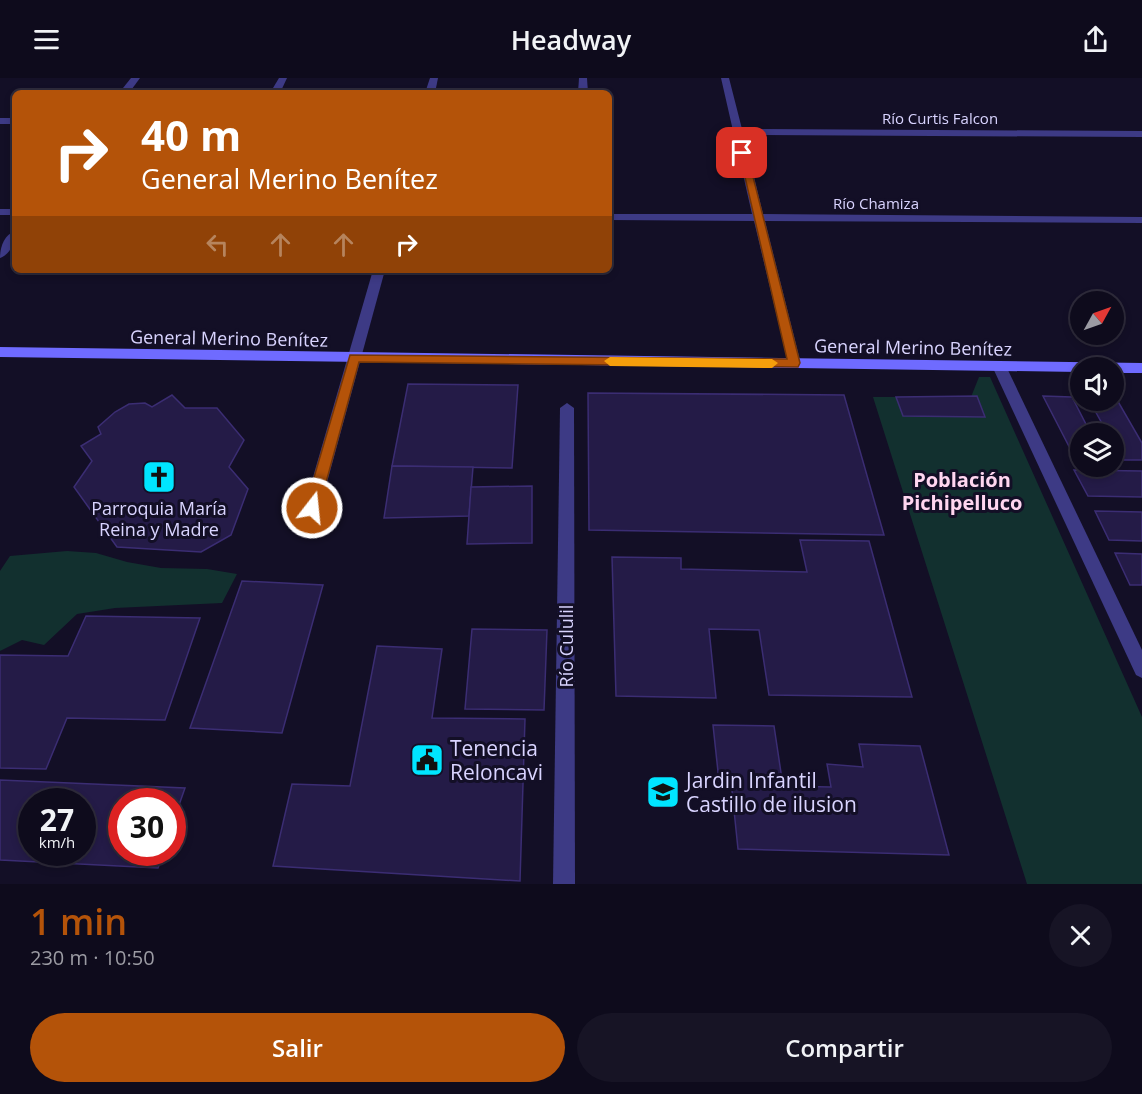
<!DOCTYPE html>
<html lang="es">
<meta charset="utf-8">
<style>
:root{--surface:#0e0b1c;--page:#171425;--text:#f1f3f6;--muted:#9b9ba3;--line:#2e2b3b;--accent:#b45309}
body{margin:0;font-family:"Open Sans",sans-serif;background:var(--page);color:var(--text);height:100vh;display:flex;flex-direction:column;font-size:22px;white-space:nowrap}
*{box-sizing:border-box;margin:0}
p{font-size:20px;color:var(--muted)}
.icon{flex:none;width:33px;height:33px;fill:none;stroke:currentColor;stroke-width:2;stroke-linecap:round;stroke-linejoin:round}
.map{position:relative;height:806px;overflow:hidden}
.panel{display:flex;flex-direction:column;background:var(--surface);flex:1}
.panel>*{flex:none}
.hud{position:absolute;left:12px;top:12px;width:600px;height:183px;border-radius:9px;box-shadow:0 3px 9px #0003,0 0 0 2px var(--line);background:#b45309;color:#fff;overflow:hidden}
.needle{width:39px;rotate:50deg}
.fabs{position:absolute;left:1070px;top:213px;display:grid;gap:12px}
.fabs a{display:grid;place-items:center;width:54px;height:54px;border-radius:50%;background:var(--surface);box-shadow:0 3px 9px #0003,0 0 0 2px var(--line);font-size:30px}
.speed{position:absolute;left:18px;top:710px;display:flex;gap:12px;font-size:30px;font-weight:700;text-align:center}
.speed>*{display:grid;place-content:center;width:78px;height:78px;border-radius:50%;background:var(--surface);box-shadow:0 3px 9px #0003,0 0 0 2px var(--line);line-height:1}
.speed small{font-size:15px;font-weight:400}
.speed .limit{border:9px solid #d22;background:#fff;color:#111}
.pin{position:absolute;display:grid;place-items:center;width:51px;height:51px;color:#fff;margin:-26px;border-radius:12px;box-shadow:0 3px 9px #0006}
.me{position:absolute;width:66px;margin:-33px;rotate:16deg;stroke-linejoin:round;filter:drop-shadow(0 0 4px #0008)}
.turn{display:flex;align-items:center;gap:21px;height:126px;padding:0 30px;font-size:27px}
.turn .icon{width:78px;height:78px;stroke-width:2.5}
.turn b{display:block;font-size:42px;line-height:51px}
.lanes{display:flex;align-items:center;height:57px;padding:0 30px;background:#0003;justify-content:center;gap:30px;direction:ltr}
.lanes .off{opacity:.35}
.round{display:grid;place-items:center;flex:none;width:63px;height:63px;border-radius:32px;background:var(--page)}
.overview{display:flex;align-items:center;justify-content:space-between;height:102px;padding:0 30px}
h1{font-size:36px;font-weight:600;line-height:45px;color:var(--accent)}
.action{display:flex;gap:12px;margin-top:auto;padding:12px 30px}
.action a{flex:1;height:69px;border-radius:36px;background:var(--accent);color:#fff;font-size:24px;font-weight:600;line-height:69px;text-align:center}
.action a+a{background:var(--page);color:var(--text)}
header{display:flex;justify-content:space-between;align-items:center;height:78px;padding:0 30px;background:var(--surface);font-size:27px;font-weight:600}
.map>svg:first-child{display:block}
</style>
<header><svg class="icon" aria-label="menu" viewBox="0 0 24 24"><path d="M4 6h16M4 12h16M4 18h16"/></svg>Headway<svg class="icon" aria-label="share" viewBox="0 0 24 24"><path d="M12 15V3M7 8l5-5 5 5M5 13v7h14v-7"/></svg></header>
<div class="map">
<svg width="1142" height="806" viewBox="0 0 1142 806">
<rect width="100%" height="100%" fill="#130f26"/>
<g fill="#12302f">
<polygon points="979,299 990,299 1142,639 1142,806 1027,806 873,319 971,319"/>
<polygon points="67,473 96,475 127,484 161,490 207,491 237,496 222,525 115,530 77,536 44,567 22,562 0,573 0,493 10,478"/>
</g>
<g fill="#241b47" stroke="#3b2d73" stroke-width="1.5" fill-rule="evenodd">
<polygon points="408,306 518,307 512,390 392,388"/>
<polygon points="588,315 844,317 884,457 589,452"/>
<polygon points="172,317 185,330 217,330 244,362 229,389 248,411 231,457 201,474 117,469 74,409 92,383 81,368 101,356 98,349 115,334 129,326 145,325 152,329"/>
<polygon points="977,318 985,339 903,338 896,319"/>
<polygon points="1043,318 1072,319 1091,356 1080,356 1080,380 1075,380"/>
<polygon points="1113,320 1116,320 1142,365 1142,382 1122,382 1113,365 1113,356 1108,356 1089,322 1113,322"/>
<polygon points="392,388 473,389 469,438 384,440"/>
<polygon points="1074,392 1142,393 1142,419 1088,418"/>
<polygon points="532,408 532,465 467,466 471,409"/>
<polygon points="1095,433 1142,434 1142,463 1109,462"/>
<polygon points="800,462 869,463 912,619 769,617 759,552 709,551 716,620 616,618 612,479 681,480 681,491 807,494"/>
<polygon points="1115,475 1142,476 1142,507 1130,507"/>
<polygon points="242,503 323,507 282,655 190,650"/>
<polygon points="86,538 200,540 165,642 67,640 46,691 0,690 0,577 68,578"/>
<polygon points="472,551 547,552 544,632 465,631"/>
<polygon points="377,568 442,571 432,640 525,641 520,803 273,788 292,706 350,708"/>
<polygon points="713,647 774,648 783,708 831,709 827,686 863,689 859,666 920,668 949,777 738,771 731,703 719,703"/>
<path d="M0,702l185,8 -13,37v-24h-50v51h42l-6,16 -158,-8zM32,723h50v51h-50z"/>
</g>
<g fill="none" stroke-linecap="round" stroke-linejoin="round">
<g fill="#3d3a85" fill-rule="evenodd">
<polygon points="131,0 140,0 129,15 119,15"/>
<polygon points="279,0 287,0 280,15 270,15"/>
<polygon points="430,0 438,0 435,15 425,15"/>
<polygon points="579,0 587,0 588,15 578,15"/>
<polygon points="721,0 729,0 742,51 1142,53 1142,59 744,57 763,136 1142,139 1142,145 765,143 801,286 799,289 789,289 754,143 609,142 609,136 752,136"/>
<rect x="0" y="40" width="15" height="6"/>
<rect x="0" y="131" width="15" height="6"/>
<path d="M15,153c0,11 -4,23 -15,27 0,-11 4,-23 15,-27z"/>
<polygon points="373,192 385,192 320,430 317,435 312,437 307,435 304,430"/>
<polygon points="999,283 1006,288 1142,572 1142,600 1136,597 992,288"/>
<polygon points="567,325 574,330 575,806 553,806 560,330"/>
</g>
<polygon fill="#6f6bff" fill-rule="evenodd" points="0,269 1142,285 1142,295 1113,295 1113,290 1080,290 1080,294 0,279"/>
</g>
<polygon fill="#b45309" stroke="#753606" stroke-width="1.5" points="739,73 747,75 800,285 798,289 359,284 319,430 317,434 307,434 305,430 350,277 787,281"/>
<polygon fill="#f59e0b" points="610,279 772,281 778,285 772,290 610,288 604,283"/>
<defs>
<symbol id="church-square" viewBox="-11 -11 22 22"><rect x="-9" y="-9" width="18" height="18" rx="4" fill="#00e5ff" stroke="#130f26"/><path d="M-1.2-6h2.4v3.5h3.3v2.4h-3.3V6h-2.4V-.1h-3.3v-2.4h3.3Z" fill="#111"/></symbol>
<symbol id="civic-square" viewBox="-11 -11 22 22"><rect x="-9" y="-9" width="18" height="18" rx="4" fill="#00e5ff" stroke="#130f26"/><path d="M-.6-6.5H3V-4.5H.6V-3L4-1V1h2V6H-6V1h2V-1L-.6-3ZM-1.2 2.5V6h2.4V2.5Z" fill="#111"/></symbol>
<symbol id="school-square" viewBox="-11 -11 22 22"><rect x="-9" y="-9" width="18" height="18" rx="4" fill="#00e5ff" stroke="#130f26"/><path d="M0-5L7-2L0 1L-7-2ZM-4 1L0 2.5L4 1V4Q0 6-4 4Z" fill="#111"/></symbol>
</defs>
<g fill-rule="evenodd">
<use href="#church-square" x="140" y="380" width="38" height="38"/>
<use href="#civic-square" x="408" y="663" width="38" height="38"/>
<use href="#school-square" x="644" y="695" width="38" height="38"/>
</g>
<g text-anchor="middle" dominant-baseline="central" stroke-width="6" stroke-linejoin="round" paint-order="stroke">
<g font-size="15" fill="#d9d4ff" stroke="#130f26">
<text x="940" y="40">Río Curtis Falcon</text>
<text x="876" y="125">Río Chamiza</text>
</g>
<g font-size="18" fill="#d9d4ff" stroke="#130f26">
<text transform="translate(229 260) rotate(1)">General Merino Benítez</text>
<text transform="translate(913 269) rotate(1)">General Merino Benítez</text>
<text transform="translate(566 568) rotate(-90)">Río Cululil</text>
</g>
<g font-size="18" fill="#d9d4ff" stroke="#130f26">
<text x="159" y="430">Parroquia María<tspan x="159" dy="21">Reina y Madre</tspan></text>
</g>
<g font-size="20" font-weight="bold" fill="#ffd6f0" stroke="#130f26">
<text x="962" y="401">Población<tspan x="962" dy="23">Pichipelluco</tspan></text>
</g>
<g font-size="21" fill="#d9d4ff" stroke="#130f26" text-anchor="start">
<text x="450" y="670">Tenencia<tspan x="450" dy="24">Reloncavi</tspan></text>
<text x="686" y="702">Jardin Infantil<tspan x="686" dy="24">Castillo de ilusion</tspan></text>
</g>
</g>
</svg>
<div class="fabs">
<a><svg class="needle" viewBox="-14 -14 28 28"><path d="M0-13l5 13h-10z" fill="#e53935"/><path d="M0 13l5-13h-10z" fill="#9b9ba3"/></svg></a>
<a><svg class="icon" aria-label="sound" viewBox="0 0 24 24"><path d="M4 9h4l5-4v14l-5-4H4zM17 9q2 3 0 6"/></svg></a>
<a><svg class="icon" aria-label="layers" viewBox="0 0 24 24"><path d="M12 4l9 5-9 5-9-5zM3 14l9 5 9-5"/></svg></a>
</div>
<div class="speed"><div>27<small>km/h</small></div><div class="limit">30</div></div>
<div class="pin" style="left:742px;top:75px;background:#d93025"><svg class="icon" aria-label="arrive" viewBox="0 0 24 24"><path d="M6 21V4h12l-3 4 3 4H6"/></svg></div>
<svg class="me" style="left:312px;top:430px" viewBox="-20 -20 40 40"><circle r="17" fill="#b45309" stroke="#fff" stroke-width="3"/><path d="M0-11L8 9 0 5-8 9z" fill="#fff"/></svg>
<div class="hud">
<div class="turn"><svg class="icon" aria-label="right" viewBox="0 0 24 24"><path d="M7 20v-9h11M14 6l5 5-5 5"/></svg><div><b>40 m</b>General Merino Benítez</div></div>
<div class="lanes"><svg class="icon off" aria-label="left" viewBox="0 0 24 24"><path d="M17 20v-9H6M10 6l-5 5 5 5"/></svg><svg class="icon off" aria-label="ahead" viewBox="0 0 24 24"><path d="M12 20V5M6 11l6-6 6 6"/></svg><svg class="icon off" aria-label="ahead" viewBox="0 0 24 24"><path d="M12 20V5M6 11l6-6 6 6"/></svg><svg class="icon" aria-label="right" viewBox="0 0 24 24"><path d="M7 20v-9h11M14 6l5 5-5 5"/></svg></div>
</div>
</div>
<section class="panel">
<div class="overview"><div><h1>1 min</h1><p>230 m · 10:50</p></div><a class="round"><svg class="icon" aria-label="close" viewBox="0 0 24 24"><path d="M6 6l12 12M18 6L6 18"/></svg></a></div>
<div class="action"><a>Salir</a><a>Compartir</a></div>
</section>
